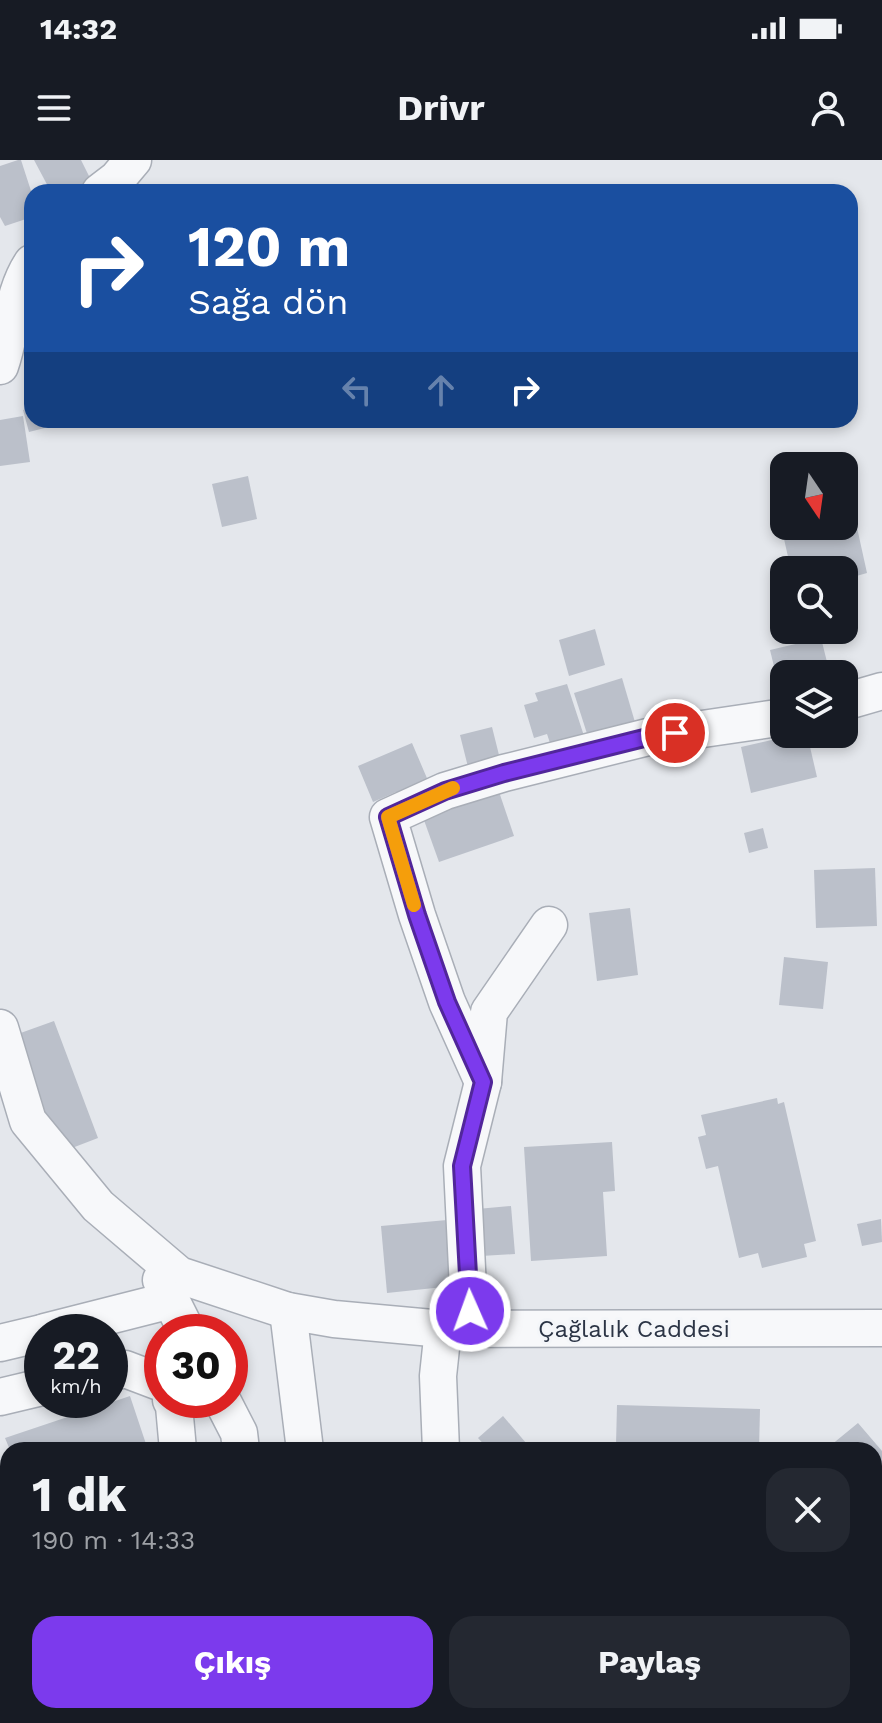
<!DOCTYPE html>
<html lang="tr">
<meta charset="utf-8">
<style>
:root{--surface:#171b24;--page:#242831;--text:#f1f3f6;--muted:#9ea1a6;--accent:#7c3aed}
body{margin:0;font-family:"Work Sans",sans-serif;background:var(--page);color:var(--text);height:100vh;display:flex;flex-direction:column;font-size:30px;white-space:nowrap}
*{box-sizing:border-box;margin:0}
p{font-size:26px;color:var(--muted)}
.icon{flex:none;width:44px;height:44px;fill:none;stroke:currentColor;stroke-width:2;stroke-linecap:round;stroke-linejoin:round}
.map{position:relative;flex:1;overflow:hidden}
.drawer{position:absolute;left:0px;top:1282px;width:882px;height:282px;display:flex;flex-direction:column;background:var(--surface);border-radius:24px 24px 0 0;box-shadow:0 4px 12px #0003}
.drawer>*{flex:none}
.banner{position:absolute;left:24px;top:24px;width:834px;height:244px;border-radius:24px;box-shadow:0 4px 12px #0003;background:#1a4fa0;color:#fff;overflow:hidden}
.needle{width:52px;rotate:167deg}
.controls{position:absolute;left:770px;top:292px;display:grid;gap:16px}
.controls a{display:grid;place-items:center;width:88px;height:88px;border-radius:16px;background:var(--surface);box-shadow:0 4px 12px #0003;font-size:40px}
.speed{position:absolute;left:24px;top:1154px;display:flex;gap:16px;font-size:40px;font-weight:700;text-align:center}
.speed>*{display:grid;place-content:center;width:104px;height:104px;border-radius:50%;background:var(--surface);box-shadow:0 4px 12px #0003;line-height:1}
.speed small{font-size:20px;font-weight:400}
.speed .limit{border:12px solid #d22;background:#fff;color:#111}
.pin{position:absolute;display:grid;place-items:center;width:68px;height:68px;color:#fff;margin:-34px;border:4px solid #fff;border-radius:50%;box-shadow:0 2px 8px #0007}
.me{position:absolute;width:88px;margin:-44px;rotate:358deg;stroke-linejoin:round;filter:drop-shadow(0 0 6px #0008)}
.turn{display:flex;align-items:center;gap:28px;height:168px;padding:0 32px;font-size:36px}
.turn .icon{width:104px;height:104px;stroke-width:2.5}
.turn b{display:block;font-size:56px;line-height:68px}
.lanes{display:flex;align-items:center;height:76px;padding:0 32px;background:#0003;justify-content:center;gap:40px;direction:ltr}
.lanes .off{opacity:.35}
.round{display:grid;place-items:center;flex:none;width:84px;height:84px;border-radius:24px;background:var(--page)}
.headline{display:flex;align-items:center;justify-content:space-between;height:136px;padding:0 32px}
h1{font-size:48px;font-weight:700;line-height:60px}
.action{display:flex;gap:16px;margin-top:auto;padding:16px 32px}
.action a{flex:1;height:92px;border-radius:24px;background:var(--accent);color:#fff;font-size:32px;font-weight:700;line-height:92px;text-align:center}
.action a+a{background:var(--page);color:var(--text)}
.status{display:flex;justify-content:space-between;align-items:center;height:56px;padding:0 40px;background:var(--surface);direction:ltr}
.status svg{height:22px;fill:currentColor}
header{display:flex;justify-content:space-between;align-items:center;height:104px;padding:0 32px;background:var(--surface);font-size:36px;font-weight:700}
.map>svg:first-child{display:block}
</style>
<div class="status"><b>14:32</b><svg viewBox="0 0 49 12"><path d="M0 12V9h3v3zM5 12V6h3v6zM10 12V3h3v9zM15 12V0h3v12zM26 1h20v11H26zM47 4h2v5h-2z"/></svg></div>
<header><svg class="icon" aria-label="menu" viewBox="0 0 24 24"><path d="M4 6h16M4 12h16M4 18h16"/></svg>Drivr<svg class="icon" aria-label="person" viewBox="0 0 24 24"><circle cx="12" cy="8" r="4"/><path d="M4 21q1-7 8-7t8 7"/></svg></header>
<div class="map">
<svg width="882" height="1563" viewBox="0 0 882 1563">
<rect width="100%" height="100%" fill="#e4e7ec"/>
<g fill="#bbc0ca">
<polygon points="18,0 21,0 32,34 32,57 5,66 0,57 0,6"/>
<polygon points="34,0 81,0 93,24 79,32 51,32"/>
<polygon points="32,247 32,260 72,261 29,272 23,250"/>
<polygon points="23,256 30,302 0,306 0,260"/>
<polygon points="248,316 257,359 222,367 212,324"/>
<polygon points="856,363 867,413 853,417 854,421 844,424 844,410 791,410 784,379"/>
<polygon points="595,469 605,505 569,516 559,480"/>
<polygon points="821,478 830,514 784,514 784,538 782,539 770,490"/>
<polygon points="622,518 637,569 590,583 574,533"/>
<polygon points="567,524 586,582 553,592 547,574 534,578 524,545 538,541 535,533"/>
<polygon points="492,567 500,599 468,607 460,575"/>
<polygon points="797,574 807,574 817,617 751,633 741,587"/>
<polygon points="412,583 432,630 400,643 396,632 373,642 358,606"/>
<polygon points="496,623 514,676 439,702 420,649"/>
<polygon points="763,668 768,688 749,693 744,673"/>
<polygon points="875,708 877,766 816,768 814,710"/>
<polygon points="630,748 638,815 597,821 589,753"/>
<polygon points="784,797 828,802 823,849 779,845"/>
<polygon points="54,861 98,978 72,988 62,1001 15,875"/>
<polygon points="777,938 778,944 784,942 816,1081 804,1084 807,1097 762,1108 758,1093 739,1098 718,1006 706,1009 698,977 706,975 701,955"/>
<polygon points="612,982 615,1031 603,1032 607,1096 531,1101 524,987"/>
<polygon points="511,1046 515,1094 481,1096 477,1049"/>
<polygon points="881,1059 882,1082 862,1086 857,1064"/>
<polygon points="447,1060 453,1126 387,1133 381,1066"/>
<polygon points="130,1236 148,1290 10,1290 5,1278"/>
<polygon points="617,1245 760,1249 759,1289 616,1285"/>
<polygon points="503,1256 532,1290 489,1290 478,1278"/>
<polygon points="858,1263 882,1291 882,1310 874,1316 874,1290 825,1290"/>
<polygon points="882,1363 882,1463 874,1473 874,1373"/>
<polygon points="882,1509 882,1537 874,1526 874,1514"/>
<polygon points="29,1556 155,1556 156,1562 30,1563"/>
<rect x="344" y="1556" width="68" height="7"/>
<polygon points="520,1556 597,1556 602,1563 511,1563"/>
</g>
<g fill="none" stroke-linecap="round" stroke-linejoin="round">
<defs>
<g id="minor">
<polyline points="100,32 117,19 133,0"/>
<path d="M0,206c12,-34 12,-73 32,-103"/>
<polyline points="844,542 882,531"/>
<polyline points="0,868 28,961 98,1046 179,1115 288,1151 334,1159 443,1169 882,1168"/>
<polyline points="483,922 447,842 417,755 388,657 445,631 504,613 648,577 784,557"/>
<polyline points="161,1120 187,1172"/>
<polyline points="288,1151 305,1290"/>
<polyline points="470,1170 462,1006 483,922 489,852 549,765"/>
<polyline points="45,1172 171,1140"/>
<polyline points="0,1183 42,1173"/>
<polyline points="110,1213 125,1209 162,1223"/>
<polyline points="0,1237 42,1227"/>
<polyline points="171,1240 174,1246 178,1290"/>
<polyline points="222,1240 239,1273 241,1290"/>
<polyline points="441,1290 438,1216 443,1169"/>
<polyline points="639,1556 645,1563"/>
<polyline points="183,1563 183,1556"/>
<polyline points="253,1563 253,1556"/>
<polyline points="295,1563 295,1556"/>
</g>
</defs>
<use href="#minor" stroke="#a9aeb7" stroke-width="39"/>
<use href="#minor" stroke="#f7f8fa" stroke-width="36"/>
</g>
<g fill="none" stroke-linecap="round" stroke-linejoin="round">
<defs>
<polyline id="route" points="470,1151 462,1006 483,922 447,842 417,755 388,657 445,631 504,613 648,577 675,573"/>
</defs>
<use href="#route" stroke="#51269a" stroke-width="20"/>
<use href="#route" stroke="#7c3aed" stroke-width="14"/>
<polyline stroke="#f59e0b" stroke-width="14" points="414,745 388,657 453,628"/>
</g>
<g text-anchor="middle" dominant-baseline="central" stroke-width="6" stroke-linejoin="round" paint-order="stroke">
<g font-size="24" fill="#2b3445" stroke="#f4f6f9">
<text x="634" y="1169">Çağlalık Caddesi</text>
</g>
</g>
</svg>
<div class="controls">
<a><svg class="needle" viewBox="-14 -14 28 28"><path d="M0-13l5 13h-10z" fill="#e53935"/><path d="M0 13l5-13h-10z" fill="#9ea1a6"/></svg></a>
<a><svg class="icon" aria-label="search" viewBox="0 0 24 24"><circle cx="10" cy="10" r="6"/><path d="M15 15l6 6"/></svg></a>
<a><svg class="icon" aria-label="layers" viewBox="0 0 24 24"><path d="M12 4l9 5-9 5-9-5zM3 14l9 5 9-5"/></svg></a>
</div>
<div class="speed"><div>22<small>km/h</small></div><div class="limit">30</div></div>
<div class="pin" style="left:675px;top:573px;background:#d93025"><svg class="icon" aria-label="arrive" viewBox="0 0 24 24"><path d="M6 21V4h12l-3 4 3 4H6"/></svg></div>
<svg class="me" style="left:470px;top:1151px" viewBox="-20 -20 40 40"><circle r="17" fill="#7c3aed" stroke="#fff" stroke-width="3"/><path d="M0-11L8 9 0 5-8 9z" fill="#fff"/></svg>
<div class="banner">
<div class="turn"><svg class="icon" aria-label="right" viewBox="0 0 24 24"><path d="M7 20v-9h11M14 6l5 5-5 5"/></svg><div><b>120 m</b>Sağa dön</div></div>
<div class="lanes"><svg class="icon off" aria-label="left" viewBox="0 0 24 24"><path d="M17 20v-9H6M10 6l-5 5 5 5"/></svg><svg class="icon off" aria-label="ahead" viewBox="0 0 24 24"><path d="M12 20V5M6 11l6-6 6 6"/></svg><svg class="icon" aria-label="right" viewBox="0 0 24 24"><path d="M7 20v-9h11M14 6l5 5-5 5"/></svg></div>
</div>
<section class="drawer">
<div class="headline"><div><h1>1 dk</h1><p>190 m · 14:33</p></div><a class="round"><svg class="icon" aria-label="close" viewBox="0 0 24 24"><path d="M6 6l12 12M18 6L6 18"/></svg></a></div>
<div class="action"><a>Çıkış</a><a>Paylaş</a></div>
</section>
</div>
